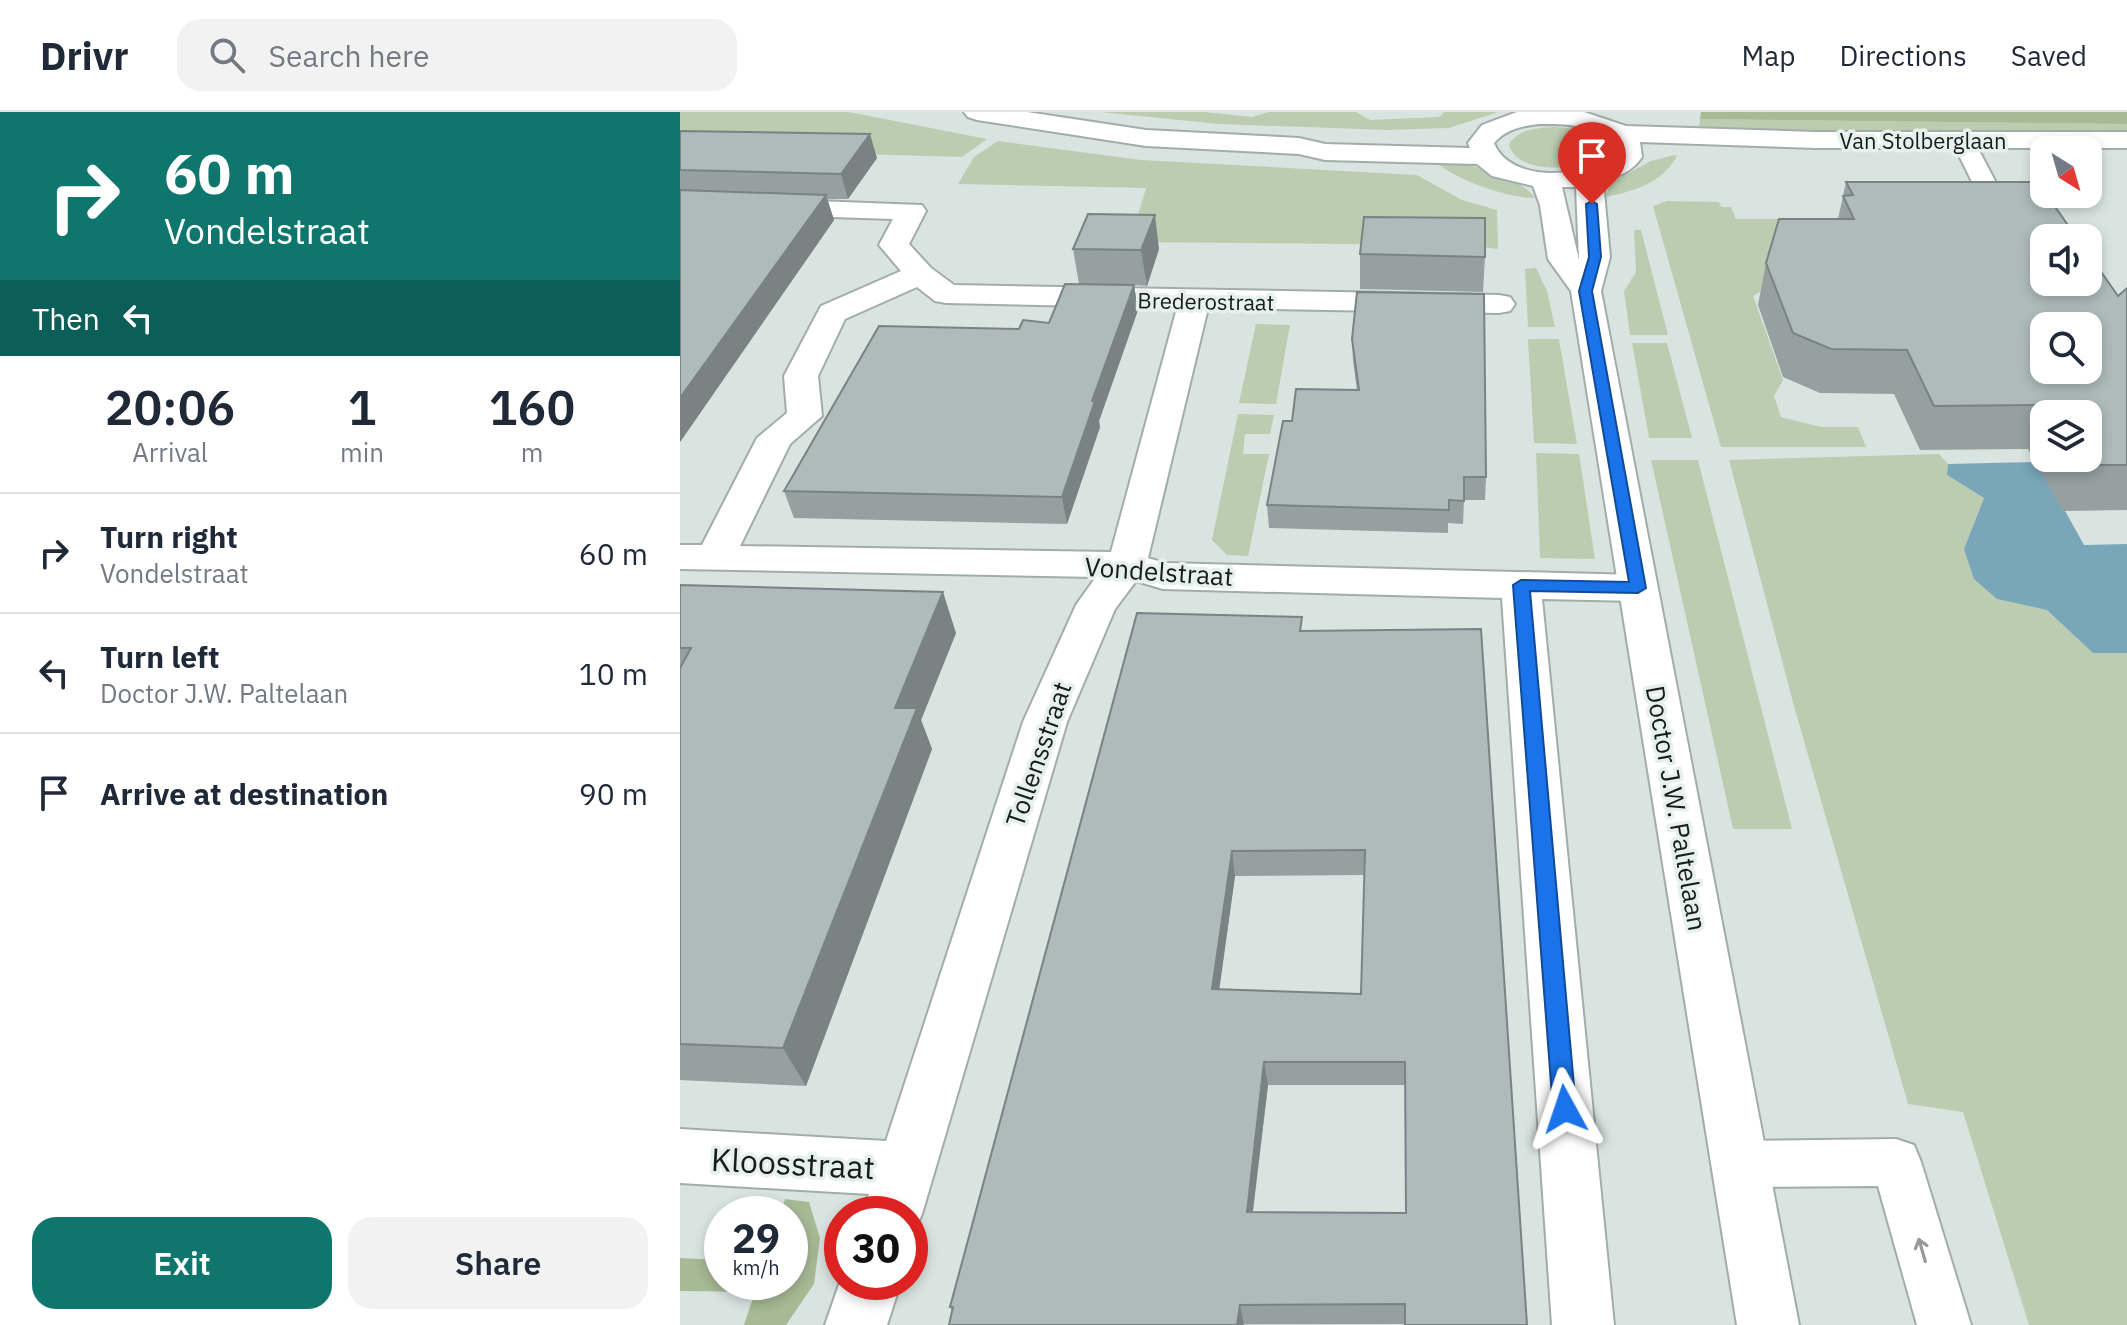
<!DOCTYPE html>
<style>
:root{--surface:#fff;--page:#f2f2f3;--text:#1f2937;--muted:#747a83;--line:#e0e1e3;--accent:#0f766e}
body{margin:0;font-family:"IBM Plex Sans",sans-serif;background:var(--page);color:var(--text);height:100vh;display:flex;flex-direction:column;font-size:30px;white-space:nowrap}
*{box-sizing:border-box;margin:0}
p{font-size:26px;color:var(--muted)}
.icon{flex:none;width:44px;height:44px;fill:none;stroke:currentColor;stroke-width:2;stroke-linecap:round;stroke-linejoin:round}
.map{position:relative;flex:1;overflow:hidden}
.drawer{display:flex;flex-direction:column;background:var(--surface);width:680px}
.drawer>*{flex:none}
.banner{background:#0f766e;color:#fff;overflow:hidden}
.needle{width:52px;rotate:143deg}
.fabs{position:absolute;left:1350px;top:24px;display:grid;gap:16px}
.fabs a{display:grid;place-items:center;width:72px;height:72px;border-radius:16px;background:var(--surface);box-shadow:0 4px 12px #0003;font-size:40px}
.speed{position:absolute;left:24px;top:1084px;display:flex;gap:16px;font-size:40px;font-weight:700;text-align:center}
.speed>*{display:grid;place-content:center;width:104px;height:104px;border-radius:50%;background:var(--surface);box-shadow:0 4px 12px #0003;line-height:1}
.speed small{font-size:20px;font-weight:400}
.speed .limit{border:12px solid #d22;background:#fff;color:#111}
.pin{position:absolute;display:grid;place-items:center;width:68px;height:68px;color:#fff;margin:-82px -34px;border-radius:50% 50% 50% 0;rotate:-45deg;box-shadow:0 0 8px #0007}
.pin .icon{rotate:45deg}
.me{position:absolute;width:88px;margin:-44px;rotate:355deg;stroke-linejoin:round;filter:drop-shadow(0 0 6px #0008)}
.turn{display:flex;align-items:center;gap:28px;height:168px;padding:0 32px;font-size:36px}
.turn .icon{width:104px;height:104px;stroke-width:2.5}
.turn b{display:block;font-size:56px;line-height:68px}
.then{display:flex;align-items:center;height:76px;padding:0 32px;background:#0003;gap:16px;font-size:30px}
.eta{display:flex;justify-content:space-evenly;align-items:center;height:136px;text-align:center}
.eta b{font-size:48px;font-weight:600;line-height:56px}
.action{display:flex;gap:16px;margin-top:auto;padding:16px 32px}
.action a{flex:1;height:92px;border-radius:24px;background:var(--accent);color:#fff;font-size:32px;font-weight:600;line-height:92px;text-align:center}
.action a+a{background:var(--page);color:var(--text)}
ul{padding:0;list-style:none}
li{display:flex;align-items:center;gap:24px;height:120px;padding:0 32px;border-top:2px solid var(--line)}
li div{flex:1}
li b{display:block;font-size:30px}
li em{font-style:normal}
header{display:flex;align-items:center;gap:48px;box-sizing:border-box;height:112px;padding:0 40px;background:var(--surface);border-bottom:2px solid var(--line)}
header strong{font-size:38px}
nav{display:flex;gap:44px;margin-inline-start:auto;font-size:28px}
.search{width:560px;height:72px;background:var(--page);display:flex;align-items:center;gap:20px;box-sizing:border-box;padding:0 28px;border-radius:24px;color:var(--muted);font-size:30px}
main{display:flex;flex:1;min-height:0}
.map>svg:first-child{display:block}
</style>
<header>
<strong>Drivr</strong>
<div class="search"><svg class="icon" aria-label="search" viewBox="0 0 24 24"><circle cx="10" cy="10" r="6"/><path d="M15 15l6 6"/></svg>Search here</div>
<nav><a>Map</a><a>Directions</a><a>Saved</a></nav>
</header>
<main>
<section class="drawer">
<div class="banner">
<div class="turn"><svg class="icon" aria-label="right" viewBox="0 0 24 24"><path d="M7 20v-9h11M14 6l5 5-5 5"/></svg><div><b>60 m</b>Vondelstraat</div></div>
<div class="then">Then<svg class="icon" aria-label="left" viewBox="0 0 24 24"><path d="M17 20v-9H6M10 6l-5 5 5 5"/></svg></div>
</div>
<div class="eta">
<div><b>20:06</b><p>Arrival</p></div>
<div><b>1</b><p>min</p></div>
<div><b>160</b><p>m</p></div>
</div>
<ul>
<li><svg class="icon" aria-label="right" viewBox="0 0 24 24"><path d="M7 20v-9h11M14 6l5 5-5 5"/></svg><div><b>Turn right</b><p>Vondelstraat</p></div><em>60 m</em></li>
<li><svg class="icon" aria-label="left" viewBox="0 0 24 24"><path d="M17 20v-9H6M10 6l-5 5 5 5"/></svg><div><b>Turn left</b><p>Doctor J.W. Paltelaan</p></div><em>10 m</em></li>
<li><svg class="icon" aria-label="arrive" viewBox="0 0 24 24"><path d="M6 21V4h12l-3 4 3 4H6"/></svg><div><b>Arrive at destination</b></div><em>90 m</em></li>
</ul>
<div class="action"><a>Exit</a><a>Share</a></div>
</section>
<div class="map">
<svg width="1447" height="1213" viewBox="0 0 1447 1213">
<rect width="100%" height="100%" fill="#d9e4e1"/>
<g fill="#bcccb0">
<polygon points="0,0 169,0 307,27 282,45 0,37"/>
<polygon points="420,0 524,0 572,5 589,0 676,0 690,8 759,5 764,0 818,0 769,16 708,18 539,12"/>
<polygon points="1020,7 1447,12 1447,21 1019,17"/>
<path d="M875,15c19,1 37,3 49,19l-1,7c-18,19 -87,23 -94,-9 11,-16 29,-16 46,-17z"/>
<polygon points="318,29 461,48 737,63 782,88 817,98 818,137 787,133 450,130 466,76 278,72 294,45"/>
<path d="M994,43l3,1c-15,27 -42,35 -71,41l4,-14 41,-22z"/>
<path d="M755,49c34,2 77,11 101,37 -27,1 -83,-19 -101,-37z"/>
<polygon points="987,89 1039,90 1041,95 1051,95 1056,107 1127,107 1087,176 1073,184 1103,268 1094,284 1101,305 1141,315 1178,315 1186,335 1041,335 973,94"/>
<polygon points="954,118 961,118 988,223 950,223 944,179 956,160"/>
<polygon points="856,156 867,179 875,215 848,215 845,157"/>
<polygon points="576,212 610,213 596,292 559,291"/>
<polygon points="848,227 879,227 897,332 854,331"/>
<polygon points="952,231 987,231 1012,326 969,326"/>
<polygon points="558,302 594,303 590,322 565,322 563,342 589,342 568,444 547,443 532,428"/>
<polygon points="856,341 899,342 915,447 860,446"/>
<polygon points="1259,342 1268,352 1267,363 1304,386 1284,437 1317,487 1367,498 1413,541 1447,541 1447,1213 1349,1213 1283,1000 1228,992 1114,594 1049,348"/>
<polygon points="971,348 1018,348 1112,717 1053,717"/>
</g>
<g fill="#a6ba96">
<polygon points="1447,0 1447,12 1020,7 1021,0"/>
<polygon points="105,1087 129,1090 140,1126 134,1172 106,1213 64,1213 75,1180 0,1179 0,1146 42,1148 42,1170 110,1170 110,1102 100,1102"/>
</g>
<polygon fill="#7aa6b9" points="1358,350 1404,433 1447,432 1447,541 1413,541 1367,498 1317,487 1294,467 1284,437 1304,386 1267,363 1268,352"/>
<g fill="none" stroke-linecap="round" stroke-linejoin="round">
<defs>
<g id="lane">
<polygon points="1283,22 1291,24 1294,29 1323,84 1320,89 1302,89 1299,84 1272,29 1275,24"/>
<polygon points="1216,1027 1234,1033 1241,1050 1291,1213 1237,1213 1198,1074 1060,1075 1042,1069 1035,1052 1042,1035 1060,1029"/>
</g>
<g id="street">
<path d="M0,84l242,9 4,6 -17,33 22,24 23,17 545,10 11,2 5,7 -5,7 -11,2 -291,-5 -60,250 17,5 473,12 14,4 6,9 -6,9 -14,4 -96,-2 72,726h-62l-50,-727 -339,-9 -27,-8 -21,28 -48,113 -145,492 -9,20 -3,1v-21h-48l7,-20 -189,-11v-54l206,12 137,-419 53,-117 20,-28 -416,-8v-24h22l55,-107 30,-25 -3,-37 37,-70 80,-35 -22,-26 14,-26 -213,-7zM237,175l18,14 11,2 231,5 -66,244 -371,-6 50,-102 32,-28 -4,-40 27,-57z"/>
<polygon points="162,1164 162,1170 221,1170 207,1213 145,1213"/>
</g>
<path id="secondary" d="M284,0h63l119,18 153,8 26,6 145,4 -2,-5 14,-18 35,-13h67l42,14 190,6h311v16h-311l-176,-6 2,15c-9,14 -23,19 -39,24l7,76 -9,34 198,1034h-62l-166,-1034 -23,-32 -8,-54 -7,-19 -41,-10 -15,-12 -152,-4 -26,-6 -153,-8 -169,-26 -9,-3zM859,12c26,0 58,0 76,20v10c-29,24 -105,30 -121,-11 12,-14 28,-17 45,-19zM882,75h14l3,73z"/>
</defs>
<use href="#lane" stroke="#a2adaa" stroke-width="4"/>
<use href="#street" stroke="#a2adaa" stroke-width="4"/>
<use href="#secondary" stroke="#a2adaa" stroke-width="4"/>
<use href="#lane" fill="#fff" fill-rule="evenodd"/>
<use href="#street" fill="#fff" fill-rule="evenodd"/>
<use href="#secondary" fill="#fff" fill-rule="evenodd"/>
</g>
<g fill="#96a0a1" fill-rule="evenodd">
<polygon points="0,19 197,46 168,87 147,87 154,108 0,330"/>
<path d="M1166,70l272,114 9,-8v222l-64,1 -35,-62 -108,1 -26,-56 -74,-1 -37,-16 -25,-72 8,-42 72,-44zM1364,302h44v44h-44z"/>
<polygon points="393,137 479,137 467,174 454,173 458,198 419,309 420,315 387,412 114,406 104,379 339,217 369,211 399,172"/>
<polygon points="680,142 805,145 803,180 680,177"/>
<polygon points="672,227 806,365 805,388 784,388 783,412 768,411 768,421 589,416 587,393 677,278 673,249"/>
<polygon points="0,473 276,521 241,608 252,637 126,974 0,968"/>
<path d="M801,517l-76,695 -456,1 3,-14 -2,-4 353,-676zM684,763l-3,119 -142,-5 16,-113zM588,973h137v128l-152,-1z"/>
</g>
<g fill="#7a8283">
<polygon points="190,22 197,46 168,87 161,62"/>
<polygon points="146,83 154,108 0,330 0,286"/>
<polygon points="475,103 479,137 467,174 461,138"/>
<polygon points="454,173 458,198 419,309 420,315 387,412 382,385 412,289"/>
<polygon points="263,480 276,521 241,608 252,637 126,974 103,936 215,596"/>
<polygon points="552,739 555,764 536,901 532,877"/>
<polygon points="584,950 588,973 570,1121 567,1100"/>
<polygon points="560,1193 564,1213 557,1213"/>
</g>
<g fill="#afbabb" stroke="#7a8283" stroke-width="2" fill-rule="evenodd">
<polygon points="0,19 190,22 161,62 0,58"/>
<path d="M1166,70h191l7,10v2h2l31,44h-33v44h44v-29l30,43 9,-8v177h-45l-4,-7h10v-44h-37l-6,-9 -111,1 -27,-56 -76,-1 -38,-16 -27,-70 13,-44h75l-11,-23 10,-1zM1364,214h44v44h-44z"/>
<polygon points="0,78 146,83 0,286"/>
<polygon points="408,102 475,103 461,138 393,137"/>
<polygon points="684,105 805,106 805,145 680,142"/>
<polygon points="385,172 454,173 412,289 415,289 382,385 104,379 199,214 339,217 343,208 369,211"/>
<polygon points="677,180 804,182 806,365 784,365 784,389 769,388 769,398 587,393 603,309 612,309 616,277 679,278 672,227"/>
<polygon points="0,473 263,480 215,596 237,596 103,936 0,932 0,556 11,536 0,536"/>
<path d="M457,501l165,4 -2,14 181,-2 46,696h-122v-21l-165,1 -3,20h-288l4,-18h-3zM685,738l-4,144 -149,-5 20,-138zM584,950h141l1,151 -159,-1z"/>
</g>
<defs><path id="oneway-shaft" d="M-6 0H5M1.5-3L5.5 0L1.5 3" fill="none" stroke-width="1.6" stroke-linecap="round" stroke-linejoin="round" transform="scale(2)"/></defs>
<use stroke="#979998" href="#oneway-shaft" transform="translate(1242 1138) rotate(-106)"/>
<polygon fill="#1a73e8" stroke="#114b97" stroke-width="2" points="912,89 917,92 921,145 912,179 966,476 958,481 850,479 896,997 893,1005 885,1008 877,1005 873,997 833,473 841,468 949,470 899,179 909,145 906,92"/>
<g text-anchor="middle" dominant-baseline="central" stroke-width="7" stroke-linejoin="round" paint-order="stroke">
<g font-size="22" fill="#181c1b" stroke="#e6f1ee">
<text x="1243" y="28">Van Stolberglaan</text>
<text transform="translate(526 189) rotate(1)">Brederostraat</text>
</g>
<g font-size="26" fill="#181c1b" stroke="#e6f1ee">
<text transform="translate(479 459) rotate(4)">Vondelstraat</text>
<text transform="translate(358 642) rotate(-71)">Tollensstraat</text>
<text transform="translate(997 696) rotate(80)">Doctor J.W. Paltelaan</text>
</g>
<g font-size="32" fill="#181c1b" stroke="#e6f1ee">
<text transform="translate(113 1051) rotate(3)">Kloosstraat</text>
</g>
</g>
</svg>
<div class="fabs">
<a><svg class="needle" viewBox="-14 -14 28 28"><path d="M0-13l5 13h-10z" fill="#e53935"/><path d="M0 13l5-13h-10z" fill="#747a83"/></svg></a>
<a><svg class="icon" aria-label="sound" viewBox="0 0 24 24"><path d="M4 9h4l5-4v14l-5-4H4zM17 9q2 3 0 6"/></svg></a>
<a><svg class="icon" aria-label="search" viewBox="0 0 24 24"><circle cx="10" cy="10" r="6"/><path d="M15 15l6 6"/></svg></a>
<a><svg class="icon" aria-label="layers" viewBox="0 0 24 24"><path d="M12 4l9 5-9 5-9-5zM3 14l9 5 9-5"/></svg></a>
</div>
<div class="speed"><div>29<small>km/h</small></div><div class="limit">30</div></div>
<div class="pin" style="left:912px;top:92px;background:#d93025"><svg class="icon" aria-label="arrive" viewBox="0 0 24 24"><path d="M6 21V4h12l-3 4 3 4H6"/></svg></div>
<svg class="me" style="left:885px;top:997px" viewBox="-20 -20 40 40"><path d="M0-17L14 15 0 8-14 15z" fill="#1a73e8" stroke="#fff" stroke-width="4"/></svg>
</div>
</main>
